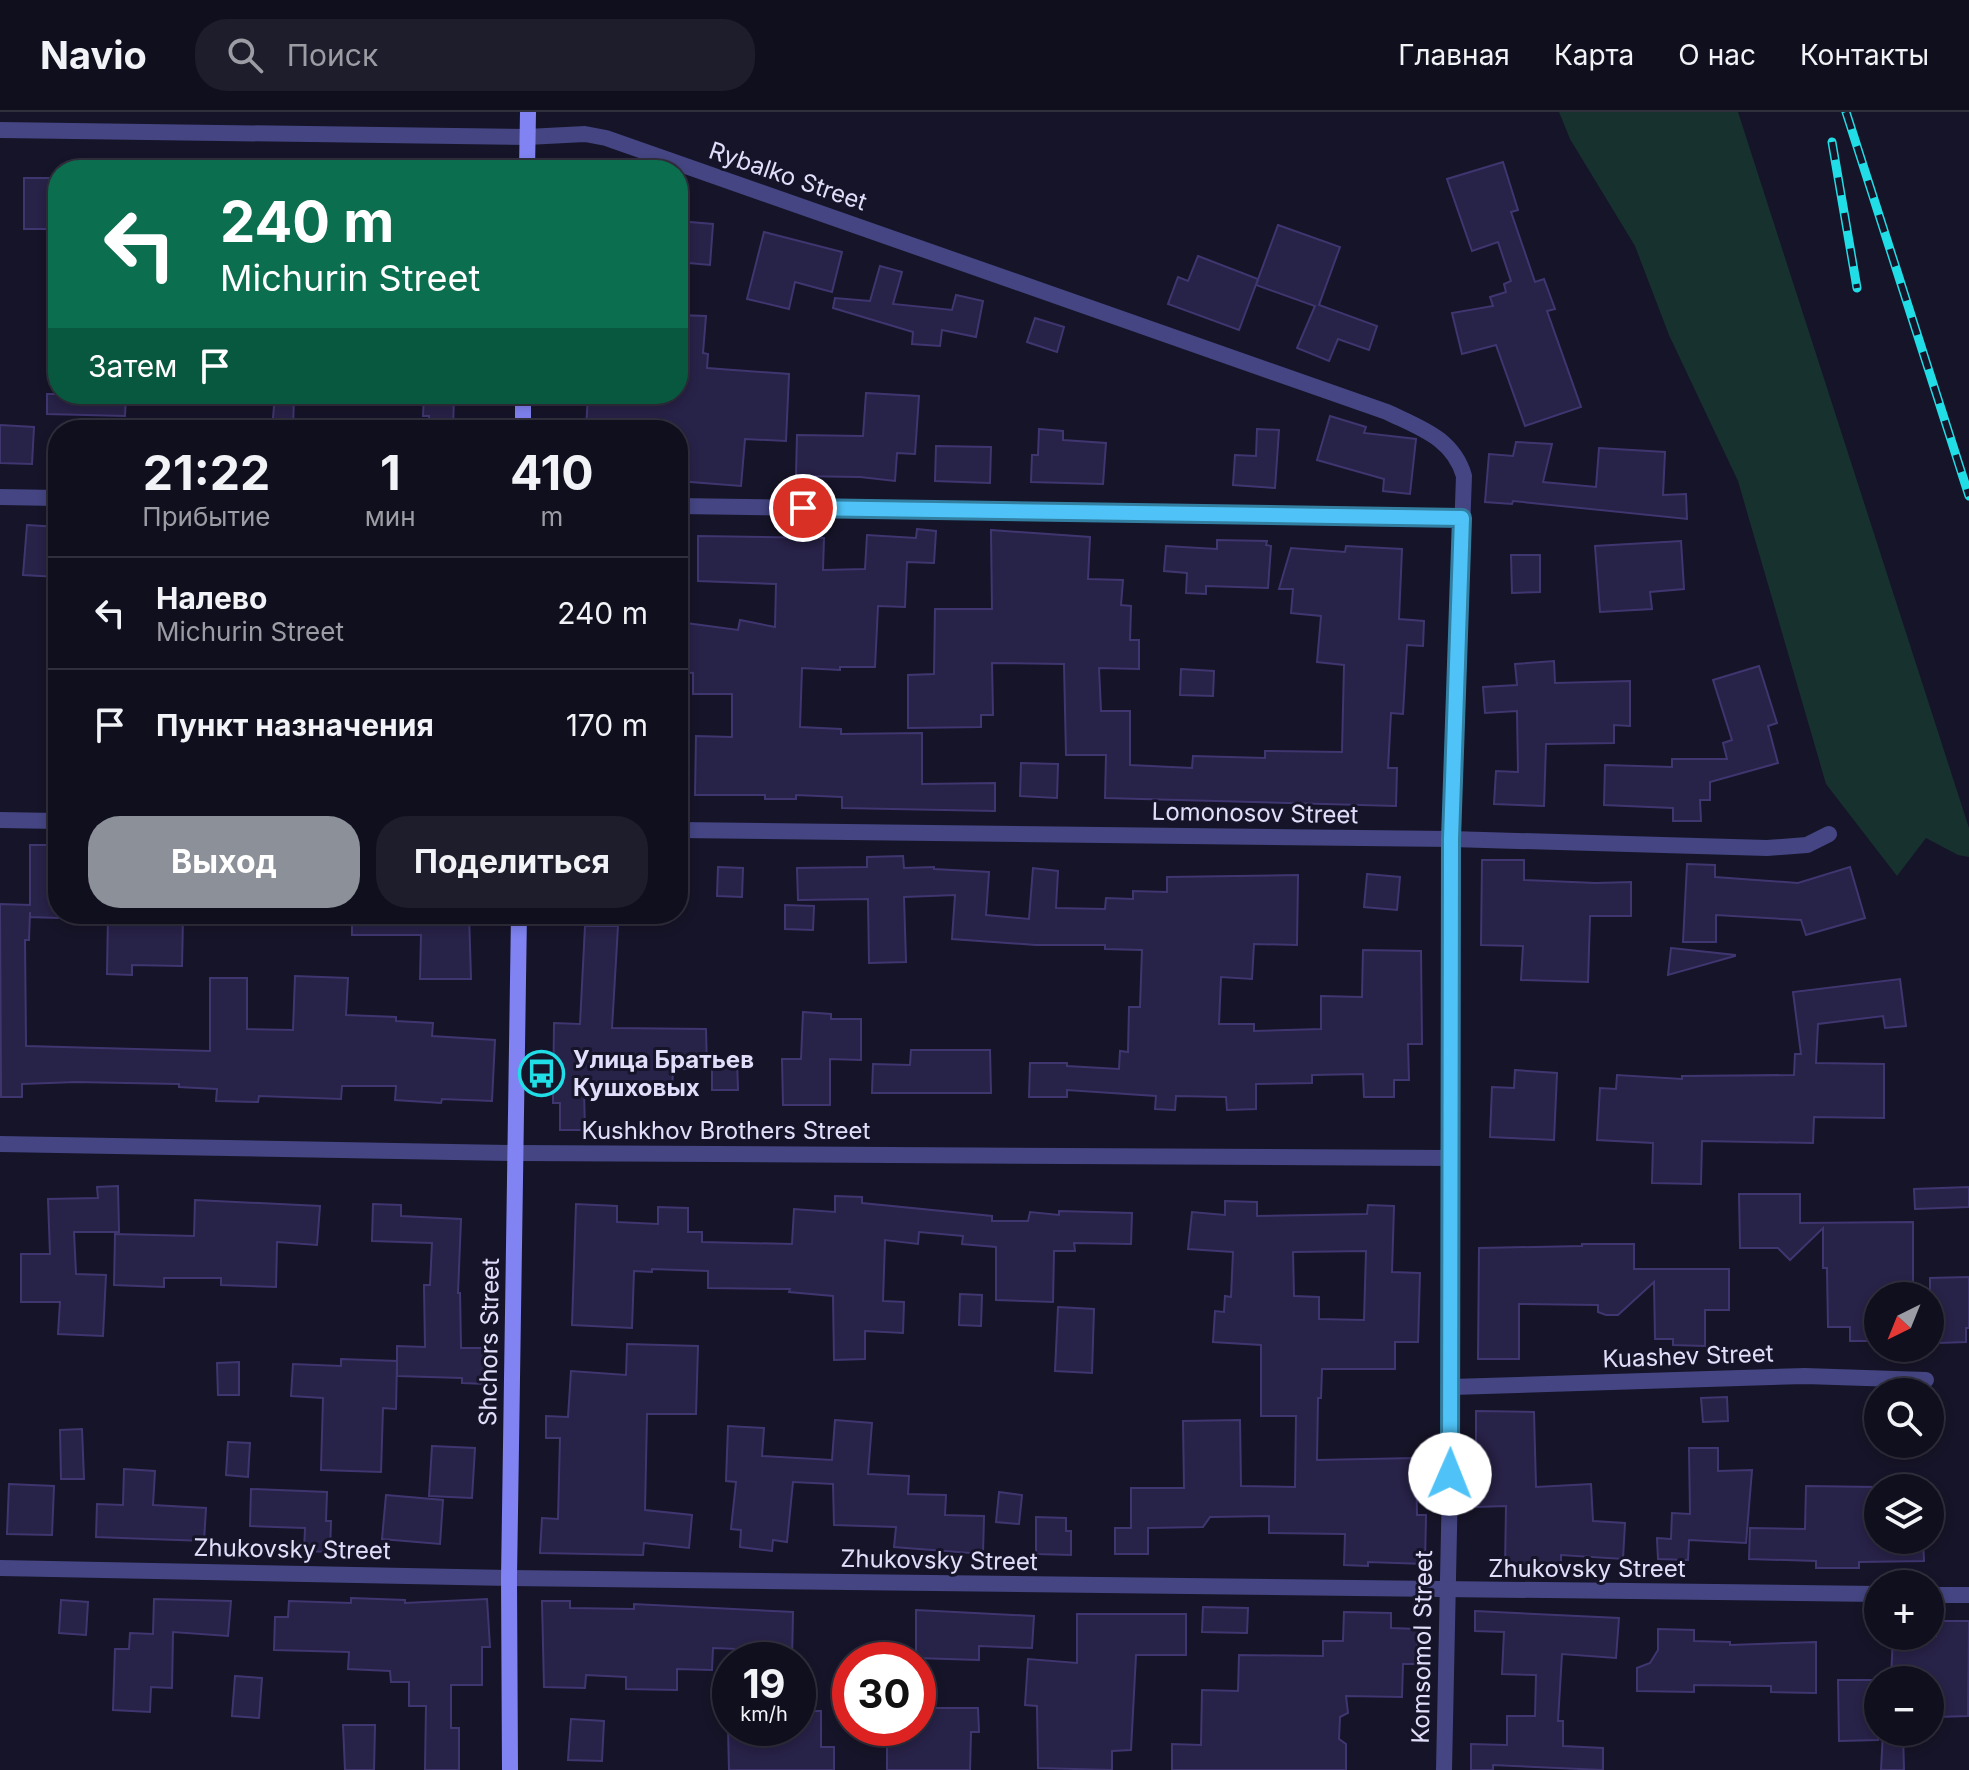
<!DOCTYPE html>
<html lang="ru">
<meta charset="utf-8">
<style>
:root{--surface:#100f1e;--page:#1e1d2b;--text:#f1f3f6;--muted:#9c9ca4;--line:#302f3c;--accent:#8c9099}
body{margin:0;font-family:Inter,sans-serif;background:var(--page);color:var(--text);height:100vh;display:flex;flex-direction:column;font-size:30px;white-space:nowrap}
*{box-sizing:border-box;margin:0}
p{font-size:26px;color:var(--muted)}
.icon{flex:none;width:44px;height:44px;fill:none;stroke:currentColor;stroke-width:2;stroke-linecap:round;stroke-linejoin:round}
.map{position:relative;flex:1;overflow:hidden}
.sheet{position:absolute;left:48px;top:308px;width:640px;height:504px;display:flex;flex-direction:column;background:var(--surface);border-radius:32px;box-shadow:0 4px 12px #0003,0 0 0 2px var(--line)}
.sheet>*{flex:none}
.banner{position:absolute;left:48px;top:48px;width:640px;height:244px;border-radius:32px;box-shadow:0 4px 12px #0003,0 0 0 2px var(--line);background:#0b6e4f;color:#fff;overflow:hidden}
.needle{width:52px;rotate:223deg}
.controls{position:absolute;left:1864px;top:1170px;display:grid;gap:16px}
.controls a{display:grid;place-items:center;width:80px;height:80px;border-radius:50%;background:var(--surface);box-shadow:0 4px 12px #0003,0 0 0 2px var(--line);font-size:40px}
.speed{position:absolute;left:712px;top:1530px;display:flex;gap:16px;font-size:40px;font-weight:700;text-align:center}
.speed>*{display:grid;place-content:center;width:104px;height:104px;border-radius:50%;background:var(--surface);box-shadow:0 4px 12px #0003,0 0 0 2px var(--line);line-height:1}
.speed small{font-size:20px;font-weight:400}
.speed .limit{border:12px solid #d22;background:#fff;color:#111}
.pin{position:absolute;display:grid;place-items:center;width:68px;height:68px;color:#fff;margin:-34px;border:4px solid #fff;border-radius:50%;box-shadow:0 2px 8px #0007}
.me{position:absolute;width:88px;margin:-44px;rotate:1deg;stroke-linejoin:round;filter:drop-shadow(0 0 6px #0008)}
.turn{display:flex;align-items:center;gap:28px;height:168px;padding:0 40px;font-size:36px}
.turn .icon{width:104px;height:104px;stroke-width:2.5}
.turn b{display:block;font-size:56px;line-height:68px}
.then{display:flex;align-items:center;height:76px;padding:0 40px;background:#0003;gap:16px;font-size:30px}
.eta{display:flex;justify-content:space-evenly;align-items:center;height:136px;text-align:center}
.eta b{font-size:48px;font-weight:700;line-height:56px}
.button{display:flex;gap:16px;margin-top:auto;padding:16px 40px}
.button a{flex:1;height:92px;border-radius:32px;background:var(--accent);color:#fff;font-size:32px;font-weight:700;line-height:92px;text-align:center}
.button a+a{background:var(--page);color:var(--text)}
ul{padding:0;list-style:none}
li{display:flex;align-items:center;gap:24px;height:112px;padding:0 40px;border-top:2px solid var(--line)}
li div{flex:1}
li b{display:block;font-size:30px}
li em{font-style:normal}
header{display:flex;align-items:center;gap:48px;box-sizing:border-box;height:112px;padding:0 40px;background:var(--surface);border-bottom:2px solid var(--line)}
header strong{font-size:38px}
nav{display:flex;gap:44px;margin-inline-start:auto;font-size:28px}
.search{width:560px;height:72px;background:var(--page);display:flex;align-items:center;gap:20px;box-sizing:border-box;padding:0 28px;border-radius:32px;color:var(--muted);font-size:30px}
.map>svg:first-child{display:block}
</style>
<header>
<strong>Navio</strong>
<div class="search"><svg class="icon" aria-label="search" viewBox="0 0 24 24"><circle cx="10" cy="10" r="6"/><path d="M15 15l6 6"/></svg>Поиск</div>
<nav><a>Главная</a><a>Карта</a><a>О нас</a><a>Контакты</a></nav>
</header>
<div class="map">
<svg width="1969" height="1658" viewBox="0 0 1969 1658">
<rect width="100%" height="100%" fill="#161428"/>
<polygon fill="#17312f" points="1559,0 1738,0 1969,716 1969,745 1958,743 1926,726 1897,764 1826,672 1738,369 1669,223 1635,134 1570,27"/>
<g fill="#272247" stroke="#3f3670" stroke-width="2" fill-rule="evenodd">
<polygon points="1503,50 1518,98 1511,100 1535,170 1544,167 1555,197 1547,199 1581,295 1525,314 1496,233 1462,242 1452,201 1493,194 1490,185 1506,180 1504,172 1511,169 1498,130 1472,139 1447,67"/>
<rect x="24" y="66" width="34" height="51"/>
<polygon points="678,109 713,112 710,153 678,150"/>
<polygon points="1278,113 1340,135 1319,193 1377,214 1369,238 1338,227 1329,249 1297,236 1315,194 1256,173"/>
<polygon points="764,120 842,140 832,180 795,170 789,197 747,187"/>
<polygon points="1198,144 1258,167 1239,218 1168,192 1178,165 1188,169"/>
<polygon points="880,154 902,160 893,192 952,198 956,183 983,189 976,225 942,218 940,234 912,232 913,220 833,196 835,186 870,189"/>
<polygon points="678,203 706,204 703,241 708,242 707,256 789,262 786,329 745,327 741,374 678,369 678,318 586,318 588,282 667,286 667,282 678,282"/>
<polygon points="1035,206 1064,215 1057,240 1027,230"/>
<polygon points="866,281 919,284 915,342 897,341 895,369 860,365 796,364 797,323 863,324"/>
<polygon points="47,282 126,282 125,304 47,302"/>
<polygon points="275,282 294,282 293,318 272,318"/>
<polygon points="424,282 454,282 453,318 429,318 429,304 423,304"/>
<polygon points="1330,304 1366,315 1364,321 1416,327 1410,382 1383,379 1384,367 1317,348"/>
<polygon points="0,313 34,315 32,352 0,351"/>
<polygon points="1039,317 1063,319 1063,328 1106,331 1103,372 1031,370 1032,343 1038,343"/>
<polygon points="1257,317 1279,318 1275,376 1233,373 1235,343 1256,344"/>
<polygon points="1516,330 1552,332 1543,370 1596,375 1599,336 1665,340 1663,383 1686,382 1687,407 1513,389 1512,392 1485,390 1489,342 1513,344"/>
<polygon points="936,334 991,335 990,371 935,369"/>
<polygon points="27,413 58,415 58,465 23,463"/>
<polygon points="917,417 936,419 934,451 907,450 905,495 878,494 875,555 840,555 840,558 802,556 800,615 841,617 841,622 922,621 922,672 995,671 995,699 842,696 842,685 796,683 796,687 765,687 765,683 695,683 696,624 732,625 732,582 693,582 693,561 678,560 678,510 738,518 740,508 775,515 776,472 698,469 698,424 824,426 823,458 865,457 867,423 916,426"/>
<polygon points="991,418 1090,425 1088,467 1123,468 1121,493 1131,494 1130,528 1139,528 1139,557 1099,556 1101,599 1130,599 1130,653 1192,656 1193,644 1265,646 1265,639 1342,640 1344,553 1317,550 1321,504 1291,501 1293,477 1279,477 1291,436 1345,440 1346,434 1402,437 1399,507 1424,509 1423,534 1407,533 1403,602 1391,601 1388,656 1397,656 1396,694 1105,686 1106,643 1066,643 1064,552 992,551 993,603 981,603 981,615 908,616 908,563 934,562 935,497 992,497"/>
<polygon points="1217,428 1267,429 1266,433 1271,434 1268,476 1206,474 1206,482 1186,481 1187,461 1164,459 1166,434 1217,437"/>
<polygon points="1681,429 1684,477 1650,480 1652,497 1600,500 1595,434"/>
<polygon points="1511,443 1540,443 1540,480 1512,481"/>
<polygon points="1554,549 1555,571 1630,569 1630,614 1614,613 1614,631 1546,632 1544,694 1494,692 1496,659 1518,660 1517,599 1485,601 1483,575 1517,573 1515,552"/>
<polygon points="1759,554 1777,611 1768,614 1778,651 1710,670 1710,688 1700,688 1701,709 1673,709 1673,696 1604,693 1605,653 1672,655 1672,647 1727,647 1723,631 1732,628 1713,568"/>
<polygon points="1181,557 1214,559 1213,584 1180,583"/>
<polygon points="1021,651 1058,652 1057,686 1020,684"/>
<polygon points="30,733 58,733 58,806 30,805 30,800 29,828 25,828 26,934 210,939 210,866 247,866 247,917 293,918 295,864 348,866 346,903 396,905 396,909 433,911 432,924 495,928 492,989 442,987 441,991 395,988 396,974 342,974 341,987 259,984 258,990 216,989 217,977 179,975 179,972 76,970 22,972 22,985 1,985 0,792 30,793"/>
<polygon points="903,744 904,756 934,755 934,757 989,760 986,803 1029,807 1033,756 1058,759 1056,796 1105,797 1106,786 1133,787 1133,779 1167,780 1167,765 1298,763 1297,833 1254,832 1252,867 1221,865 1219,912 1254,912 1254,919 1321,917 1321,884 1362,885 1363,838 1421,839 1422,932 1408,932 1409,968 1394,968 1394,985 1364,985 1363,962 1312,963 1312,971 1256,972 1256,997 1227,998 1226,985 1176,984 1175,998 1155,997 1156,984 1067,978 1067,985 1029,985 1030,951 1067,951 1067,954 1119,957 1120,939 1128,940 1129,895 1140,895 1142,838 1105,837 1105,833 1036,833 952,827 955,783 904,785 906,850 869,851 868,787 798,788 797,756 867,755 867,745"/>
<polygon points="1482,748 1524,748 1524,768 1596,771 1631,770 1631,804 1590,804 1588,870 1521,868 1523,834 1481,833"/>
<polygon points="1687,752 1715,753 1715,765 1798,771 1850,755 1865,806 1806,823 1801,808 1716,803 1716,830 1683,830"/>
<polygon points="718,755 743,756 742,785 717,784"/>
<polygon points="1367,762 1400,765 1397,798 1364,795"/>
<polygon points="785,793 814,794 813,818 785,817"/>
<polygon points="108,802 183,806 182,854 132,853 132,863 107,862"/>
<polygon points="352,802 469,802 471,867 420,867 421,823 352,823"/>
<polygon points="585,814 618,814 612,916 706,917 707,957 673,957 672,981 584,980 585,1018 560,1018 560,991 553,991 554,911 580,912"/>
<polygon points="1671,836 1735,843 1735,844 1668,863"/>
<polygon points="1900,867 1906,914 1885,916 1883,904 1818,912 1816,951 1884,952 1884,1006 1814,1005 1813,1031 1702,1029 1701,1072 1652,1071 1653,1031 1597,1028 1600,976 1616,977 1617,963 1682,967 1682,964 1794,963 1795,942 1801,942 1793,880"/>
<polygon points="803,900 831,902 831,907 861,907 861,948 830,947 830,993 783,993 782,947 801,947"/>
<polygon points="911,938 990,938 991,981 872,981 873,952 910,953"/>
<polygon points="737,948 738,978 712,978 712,949"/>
<polygon points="1515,958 1557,961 1554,1028 1490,1025 1492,975 1514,976"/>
<polygon points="118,1074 119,1120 74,1120 76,1162 106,1163 103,1224 58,1222 60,1190 21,1190 21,1142 50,1142 48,1087 98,1086 97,1075"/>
<polygon points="1969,1075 1969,1095 1915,1097 1914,1077"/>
<polygon points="1739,1082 1800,1082 1800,1111 1913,1110 1913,1184 1878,1184 1878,1229 1850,1229 1850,1215 1828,1215 1827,1156 1823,1156 1823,1116 1790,1148 1778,1136 1740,1136"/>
<polygon points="835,1084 862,1085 862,1091 992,1104 992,1109 1028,1109 1030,1100 1059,1103 1059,1099 1132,1101 1131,1132 1074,1131 1075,1139 1054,1139 1053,1190 996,1188 996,1135 962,1132 963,1124 919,1120 918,1132 885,1128 883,1189 904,1190 903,1221 865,1219 865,1247 834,1248 833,1184 789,1180 790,1177 708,1176 708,1159 652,1157 652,1160 634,1159 632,1216 572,1213 576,1092 617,1094 617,1110 658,1112 658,1095 688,1096 688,1120 702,1120 702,1130 792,1132 794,1097 835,1100"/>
<polygon points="195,1088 320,1094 317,1133 277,1130 276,1175 221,1173 221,1166 164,1166 164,1175 114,1173 115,1122 194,1124"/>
<path d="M1225,1089l32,1v14l110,-2 1,-9 26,1 -2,66 28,1 -2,69h-23v27h-73l-1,29h-3l-1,62 99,-2 1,57h9l-1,49 -57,-2v4l-24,-1 1,-31 -76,-1v-17l-59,1 -7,10 -55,1v26h-33v-26h16v-40h53l-1,-67 57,-1 1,66 54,1 1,-71h-35v-71l-48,-3 2,-31 9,1 1,-16 6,1 2,-45 -45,-3 4,-37 33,3zM1366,1139l-2,69 -45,-1v-22l-25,-1 -1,-44z"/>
<polygon points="373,1092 401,1093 401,1104 461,1107 458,1181 460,1181 461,1236 487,1236 486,1272 462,1271 462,1266 397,1264 397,1234 425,1235 424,1173 430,1173 432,1131 372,1129"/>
<polygon points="1582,1132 1634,1132 1634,1157 1729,1157 1729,1198 1705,1198 1705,1234 1673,1233 1673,1227 1655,1227 1654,1170 1618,1203 1606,1203 1598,1200 1598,1193 1519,1192 1519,1247 1478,1247 1479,1136 1582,1134"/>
<polygon points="1969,1165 1969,1216 1966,1216 1966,1230 1938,1231 1938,1218 1930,1218 1930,1166"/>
<polygon points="960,1182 982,1183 981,1214 959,1213"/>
<polygon points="1058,1195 1094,1197 1092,1261 1055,1259"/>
<polygon points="627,1232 698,1234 696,1302 647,1302 645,1398 692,1403 689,1436 644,1431 643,1443 540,1441 542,1406 558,1407 560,1326 546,1326 546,1304 568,1305 571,1259 626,1263"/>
<polygon points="341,1247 397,1249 396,1297 383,1296 381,1360 321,1358 323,1286 291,1284 293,1252 341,1254"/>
<polygon points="239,1250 239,1283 218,1283 217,1251"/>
<polygon points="1727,1285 1728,1309 1703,1310 1701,1286"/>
<polygon points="1476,1299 1534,1300 1536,1375 1591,1372 1593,1409 1625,1411 1623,1447 1561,1443 1561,1457 1505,1456 1506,1394 1476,1395"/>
<polygon points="835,1308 872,1311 868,1362 909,1364 908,1382 946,1383 945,1403 984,1404 983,1442 894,1435 896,1415 834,1413 833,1372 793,1370 787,1430 773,1428 772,1439 740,1435 741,1418 731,1417 736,1370 726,1369 728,1314 764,1316 762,1344 832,1348"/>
<polygon points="82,1317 84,1367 61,1367 60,1318"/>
<polygon points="228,1330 250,1331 248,1365 226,1363"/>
<polygon points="432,1334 475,1336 472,1386 429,1384"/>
<polygon points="1689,1336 1718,1336 1718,1359 1752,1358 1746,1431 1689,1428 1688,1448 1658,1447 1657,1426 1671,1427 1672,1401 1690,1402"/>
<polygon points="124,1357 155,1359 153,1393 206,1396 204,1429 96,1425 97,1392 123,1393"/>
<polygon points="9,1372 54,1374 52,1423 7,1422"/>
<polygon points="1806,1374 1877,1375 1876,1428 1923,1428 1924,1449 1859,1450 1859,1456 1816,1456 1816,1449 1749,1447 1750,1416 1805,1417"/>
<polygon points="251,1377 327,1380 326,1409 331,1409 330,1440 304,1439 305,1416 250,1414"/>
<polygon points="999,1380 1022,1383 1019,1412 996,1410"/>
<polygon points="386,1383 443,1388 440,1432 382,1427"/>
<polygon points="1036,1405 1066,1406 1066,1419 1071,1419 1071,1443 1036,1442"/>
<polygon points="351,1486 405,1488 405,1491 487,1487 490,1535 482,1535 482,1573 451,1573 451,1616 459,1616 459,1658 425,1658 426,1594 409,1594 409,1570 391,1570 390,1559 348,1557 349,1540 274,1538 275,1505 288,1505 289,1489 351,1491"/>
<polygon points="154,1487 231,1489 228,1524 173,1520 172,1576 151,1575 150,1600 113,1598 115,1537 129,1537 130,1521 153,1522"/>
<polygon points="61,1488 88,1490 86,1523 59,1521"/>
<polygon points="542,1489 570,1489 570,1496 634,1497 634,1492 793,1500 792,1548 763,1548 763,1538 713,1536 712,1558 677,1557 677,1578 626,1577 626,1565 586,1563 585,1576 544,1575"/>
<polygon points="1203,1495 1248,1496 1247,1521 1202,1520"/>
<polygon points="916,1498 1034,1504 1032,1536 979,1534 979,1548 916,1546"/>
<polygon points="1475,1499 1619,1506 1616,1546 1562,1542 1558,1609 1563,1609 1563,1634 1603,1636 1603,1658 1493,1653 1493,1658 1471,1658 1471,1632 1507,1633 1507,1604 1535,1604 1536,1563 1502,1562 1504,1520 1475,1519"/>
<polygon points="1344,1500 1391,1501 1391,1516 1418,1517 1417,1552 1403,1552 1402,1585 1346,1584 1348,1601 1340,1605 1339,1627 1346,1632 1346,1658 1172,1658 1172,1632 1201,1633 1202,1578 1238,1579 1239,1543 1323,1544 1323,1529 1343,1529"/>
<polygon points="1077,1502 1186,1502 1186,1543 1136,1543 1131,1638 1112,1639 1112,1658 1038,1656 1037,1594 1025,1593 1028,1547 1077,1551"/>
<polygon points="1936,1509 1969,1509 1968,1604 1937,1605 1935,1568 1891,1566 1893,1524 1936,1524"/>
<polygon points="1658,1517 1694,1518 1694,1529 1730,1530 1730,1533 1816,1530 1816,1581 1771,1580 1771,1574 1694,1573 1694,1580 1637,1579 1637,1556 1650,1551 1658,1538"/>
<polygon points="235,1564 262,1566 259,1606 232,1604"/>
<polygon points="1838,1568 1878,1568 1878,1628 1839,1629"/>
<polygon points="918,1596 978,1596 979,1620 971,1620 970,1658 887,1658 887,1624 909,1625 909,1616 918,1616"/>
<polygon points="798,1599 821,1599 821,1635 834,1635 834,1658 729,1658 728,1616 798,1616"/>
<polygon points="571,1607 604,1609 602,1649 568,1648"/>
<polygon points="343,1613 375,1613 374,1658 345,1658"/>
<polygon points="1883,1620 1903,1620 1904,1658 1881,1658"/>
</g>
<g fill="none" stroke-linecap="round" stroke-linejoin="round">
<g stroke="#444582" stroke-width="16">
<path d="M0,18l527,7 58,-3 21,4 781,274c33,16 66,26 77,64l-13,363 1,548 -8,383"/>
<polyline points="0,385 58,386"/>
<polyline points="678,394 1462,406"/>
<polyline points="0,708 58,709"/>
<polyline points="678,718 1451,727 1767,736 1807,733 1829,722"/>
<polyline points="0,1032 517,1041 1452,1046"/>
<polyline points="1452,1275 1805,1264 1926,1268"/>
<polyline points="0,1456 509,1466 1878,1482"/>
<polyline points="1930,1483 1969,1483"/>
</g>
<g stroke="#8083f1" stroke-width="16">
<polyline points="527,58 528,0"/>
<polyline points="523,318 523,282"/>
<polyline points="510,1658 509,1466 519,802"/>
</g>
<defs>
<g id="rail">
<polyline points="1846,0 1969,384"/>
<polyline points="1832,30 1857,176"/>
</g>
</defs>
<use href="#rail" stroke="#20dde6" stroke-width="9"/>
<use href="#rail" stroke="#161428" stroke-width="6" stroke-dasharray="18" stroke-linecap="butt"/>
</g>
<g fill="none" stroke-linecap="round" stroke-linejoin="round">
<defs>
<polyline id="route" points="803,396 1462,406 1451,727 1450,1362"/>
</defs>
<use href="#route" stroke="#337fa1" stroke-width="20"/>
<use href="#route" stroke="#4fc3f7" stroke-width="14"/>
</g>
<defs>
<symbol id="bus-ring" viewBox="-11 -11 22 22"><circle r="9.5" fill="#161428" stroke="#20dde6" stroke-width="1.5"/><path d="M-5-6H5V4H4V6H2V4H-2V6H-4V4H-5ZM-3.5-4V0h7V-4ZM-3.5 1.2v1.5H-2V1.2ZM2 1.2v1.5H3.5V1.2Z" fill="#20dde6"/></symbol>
</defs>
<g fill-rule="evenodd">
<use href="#bus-ring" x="516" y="936" width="51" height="51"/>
</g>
<g text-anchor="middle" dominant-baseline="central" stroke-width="6" stroke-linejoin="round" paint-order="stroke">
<g font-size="24" fill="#e0defb" stroke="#161428">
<text transform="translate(788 64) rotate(19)">Rybalko Street</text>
<text transform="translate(1255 701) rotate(1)">Lomonosov Street</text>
<text x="726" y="1018">Kushkhov Brothers Street</text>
<text transform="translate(489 1230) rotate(-89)">Shchors Street</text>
<text transform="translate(1688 1244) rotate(-2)">Kuashev Street</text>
<text transform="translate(292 1437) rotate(1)">Zhukovsky Street</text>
<text transform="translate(939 1448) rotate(1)">Zhukovsky Street</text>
<text x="1587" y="1456">Zhukovsky Street</text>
<text transform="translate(1422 1535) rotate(-89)">Komsomol Street</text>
</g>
<g font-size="24" font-weight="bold" fill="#e0defb" stroke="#161428" text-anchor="start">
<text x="573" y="947">Улица Братьев<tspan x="573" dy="28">Кушховых</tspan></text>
</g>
</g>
</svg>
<div class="controls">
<a><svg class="needle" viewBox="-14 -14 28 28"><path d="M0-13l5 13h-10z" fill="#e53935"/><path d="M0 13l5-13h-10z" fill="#9c9ca4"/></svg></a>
<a><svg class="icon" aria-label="search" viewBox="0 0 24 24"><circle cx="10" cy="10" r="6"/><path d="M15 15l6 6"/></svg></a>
<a><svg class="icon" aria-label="layers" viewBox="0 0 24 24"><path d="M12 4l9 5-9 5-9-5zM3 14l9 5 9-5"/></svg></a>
<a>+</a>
<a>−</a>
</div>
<div class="speed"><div>19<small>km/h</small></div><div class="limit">30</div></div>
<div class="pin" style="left:803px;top:396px;background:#d93025"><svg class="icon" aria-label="arrive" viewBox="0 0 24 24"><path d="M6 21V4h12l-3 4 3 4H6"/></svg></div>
<svg class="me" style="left:1450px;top:1362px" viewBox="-20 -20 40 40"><circle r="19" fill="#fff"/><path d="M0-13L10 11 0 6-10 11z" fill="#4fc3f7"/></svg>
<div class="banner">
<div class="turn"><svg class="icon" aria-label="left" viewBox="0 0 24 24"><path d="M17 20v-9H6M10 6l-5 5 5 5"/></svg><div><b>240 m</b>Michurin Street</div></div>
<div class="then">Затем<svg class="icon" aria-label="arrive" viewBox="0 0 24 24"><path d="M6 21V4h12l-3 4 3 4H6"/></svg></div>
</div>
<section class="sheet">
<div class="eta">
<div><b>21:22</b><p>Прибытие</p></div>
<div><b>1</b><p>мин</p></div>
<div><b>410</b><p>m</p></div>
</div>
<ul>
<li><svg class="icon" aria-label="left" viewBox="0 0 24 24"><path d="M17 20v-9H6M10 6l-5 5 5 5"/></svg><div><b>Налево</b><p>Michurin Street</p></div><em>240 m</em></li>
<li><svg class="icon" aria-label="arrive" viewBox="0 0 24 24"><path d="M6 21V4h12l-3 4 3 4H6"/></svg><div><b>Пункт назначения</b></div><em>170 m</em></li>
</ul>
<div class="button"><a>Выход</a><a>Поделиться</a></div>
</section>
</div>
